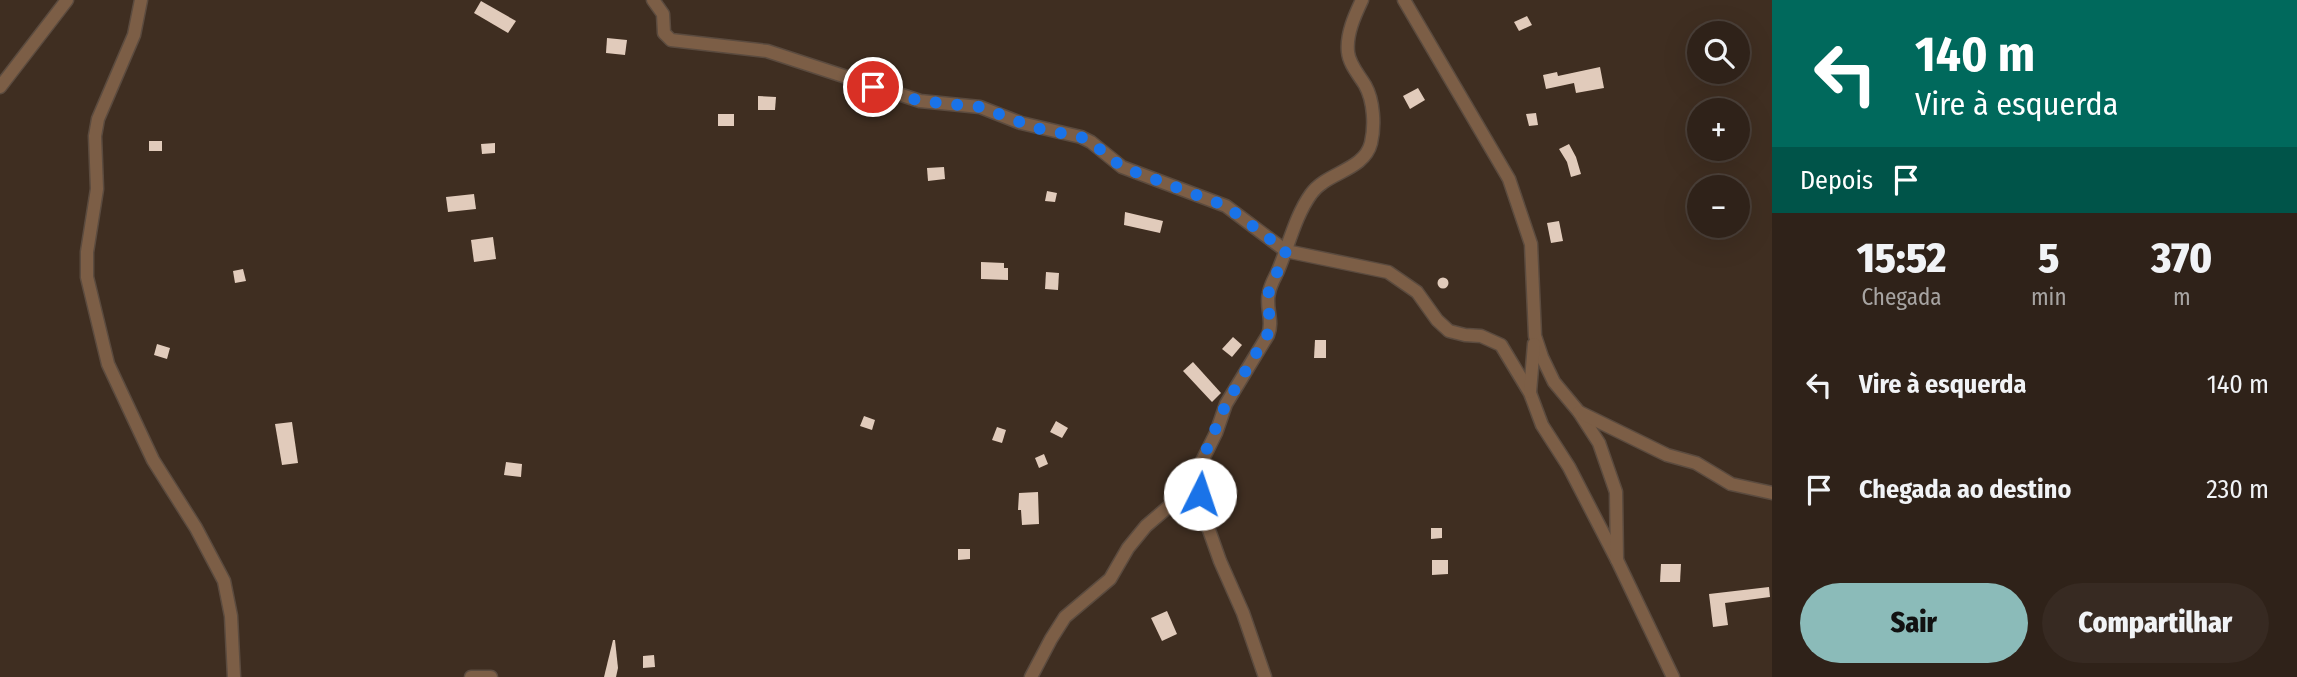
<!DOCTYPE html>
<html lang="pt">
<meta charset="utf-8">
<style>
:root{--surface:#2f2219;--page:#372a22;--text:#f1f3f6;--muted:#a7a4a2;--line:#4a3f38;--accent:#8bbbb9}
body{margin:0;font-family:"Fira Sans Condensed",sans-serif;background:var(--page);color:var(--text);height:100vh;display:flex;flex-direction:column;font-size:26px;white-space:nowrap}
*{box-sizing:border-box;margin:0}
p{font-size:23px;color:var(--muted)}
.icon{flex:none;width:38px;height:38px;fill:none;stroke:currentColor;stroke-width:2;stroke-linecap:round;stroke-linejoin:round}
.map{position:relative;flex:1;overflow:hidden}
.sheet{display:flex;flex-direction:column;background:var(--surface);width:525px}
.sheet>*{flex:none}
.hud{background:#00695c;color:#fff;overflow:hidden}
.controls{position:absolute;left:1687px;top:21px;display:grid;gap:14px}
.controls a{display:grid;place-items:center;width:63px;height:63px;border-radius:50%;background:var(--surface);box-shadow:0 7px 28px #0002,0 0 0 2px var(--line);font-size:35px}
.pin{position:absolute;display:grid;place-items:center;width:60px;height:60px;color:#fff;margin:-30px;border:4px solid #fff;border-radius:50%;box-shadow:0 2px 7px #0007}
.me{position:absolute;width:77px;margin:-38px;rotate:4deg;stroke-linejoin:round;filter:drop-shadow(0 0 5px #0008)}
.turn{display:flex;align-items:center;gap:24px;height:147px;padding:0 28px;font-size:32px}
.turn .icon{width:91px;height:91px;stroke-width:2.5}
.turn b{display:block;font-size:49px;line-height:60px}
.then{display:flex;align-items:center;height:66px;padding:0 28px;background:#0003;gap:14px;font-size:26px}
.eta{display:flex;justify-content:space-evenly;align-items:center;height:119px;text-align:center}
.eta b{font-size:42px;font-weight:800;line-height:49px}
.button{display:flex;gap:14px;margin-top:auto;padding:14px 28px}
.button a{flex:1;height:80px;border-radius:42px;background:var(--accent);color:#111;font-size:28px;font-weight:800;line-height:80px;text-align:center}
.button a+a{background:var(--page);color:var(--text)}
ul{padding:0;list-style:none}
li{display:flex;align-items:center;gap:21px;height:105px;padding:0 28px}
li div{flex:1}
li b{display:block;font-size:26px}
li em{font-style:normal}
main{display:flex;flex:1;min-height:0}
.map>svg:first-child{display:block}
</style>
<main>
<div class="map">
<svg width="1772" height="677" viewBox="0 0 1772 677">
<rect width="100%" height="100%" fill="#3f2e21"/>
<g fill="#e1cbbb">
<polygon points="481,1 516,21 508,33 474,13"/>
<polygon points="1527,16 1532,25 1519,31 1514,22"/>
<polygon points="607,38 627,40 625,55 606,53"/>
<polygon points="1600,67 1604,88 1576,93 1574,83 1546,89 1543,75 1557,72 1558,76"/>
<polygon points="1418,88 1425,100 1410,109 1403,96"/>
<polygon points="758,96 776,97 775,110 758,110"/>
<polygon points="1536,113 1538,125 1529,126 1526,114"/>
<rect x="718" y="114" width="16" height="12"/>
<rect x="149" y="141" width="13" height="10"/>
<polygon points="495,143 495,153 482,154 481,144"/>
<polygon points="1569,144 1576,157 1581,174 1571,177 1567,162 1559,149"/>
<polygon points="944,167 945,179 928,181 927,168"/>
<polygon points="1047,191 1057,193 1055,202 1045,201"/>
<polygon points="474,194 476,209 448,212 446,197"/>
<polygon points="1125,212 1163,221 1160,233 1124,225"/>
<polygon points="1559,221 1563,241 1551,243 1547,223"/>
<polygon points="493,237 496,259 474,262 471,240"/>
<polygon points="981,262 1004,263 1004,268 1008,268 1008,280 981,279"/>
<polygon points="243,269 246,281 235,283 233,271"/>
<polygon points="1046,272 1059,273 1058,290 1045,289"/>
<circle cx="1443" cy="283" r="5.5"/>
<polygon points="1233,337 1242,345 1232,357 1222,349"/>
<polygon points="1315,340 1326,340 1326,358 1314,358"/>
<polygon points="157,344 170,348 167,359 154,355"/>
<polygon points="1193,362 1221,393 1212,402 1183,371"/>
<polygon points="864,416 875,420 872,430 860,426"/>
<polygon points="1056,421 1068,428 1062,438 1050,432"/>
<polygon points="292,422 298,463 282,465 275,424"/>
<polygon points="997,427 1006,430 1002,443 992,440"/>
<polygon points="1044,454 1048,464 1039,468 1035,458"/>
<polygon points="506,462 522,464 521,477 504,475"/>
<polygon points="1038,492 1039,524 1022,525 1021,510 1018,510 1019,493"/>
<polygon points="1431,528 1442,528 1442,538 1431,539"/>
<polygon points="958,549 970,549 970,559 958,560"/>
<polygon points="1432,560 1448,560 1448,574 1432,575"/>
<polygon points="1661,564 1681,564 1680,582 1660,582"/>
<polygon points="1769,587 1770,597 1725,603 1728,625 1713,627 1709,594"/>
<polygon points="1167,611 1177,634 1162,641 1151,618"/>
<polygon points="613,640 615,640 618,668 616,677 604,677"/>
<polygon points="654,655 655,667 643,668 643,656"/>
</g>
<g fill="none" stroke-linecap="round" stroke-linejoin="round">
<defs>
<g id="minor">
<polyline points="141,0 134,35 98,119 95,136 97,189 87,252 87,277 108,364 153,460 196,528 224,581 231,616 234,677"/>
<polyline points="653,0 663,14 664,33 671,40 767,51 920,101 980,107 1021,123 1081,137 1091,142 1122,167 1226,206 1286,251 1388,272 1417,292 1437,320 1449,331 1465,335 1481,336 1501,345 1530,393 1542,425 1569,467 1617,560"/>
<polyline points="1404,0 1509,179 1531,244 1535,336 1542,357 1554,382 1579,412 1599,443 1616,492 1617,560 1673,677"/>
<polyline points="0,87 67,0"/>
<polyline points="1530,392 1534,344"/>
<polyline points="1579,412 1667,455 1696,463 1731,484 1772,493"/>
<polyline points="1197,473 1204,516 1220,561 1243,613 1265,677"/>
<polyline points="471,677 491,677"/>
<path d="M1031,677l20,-38 14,-22 45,-38 18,-31 18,-22 35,-30 10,-13 25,-50 10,-29 42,-69c6,-14 -3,-28 1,-42 1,-7 5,-14 8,-20 11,-25 18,-57 34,-79 15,-22 53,-23 60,-51 4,-17 3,-42 -6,-58 -6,-10 -16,-21 -17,-33 -2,-18 7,-37 14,-52"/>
</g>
</defs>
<use href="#minor" stroke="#5b4b3f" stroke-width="15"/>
<use href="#minor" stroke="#7c5e46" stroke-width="12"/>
</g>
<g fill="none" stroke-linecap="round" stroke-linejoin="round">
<polyline stroke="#1a73e8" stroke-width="12" stroke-dasharray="0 21.6" points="873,87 920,101 980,107 1036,128 1081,137 1091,142 1122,167 1226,206 1286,251 1268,294 1270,330 1226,404 1197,472 1200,494"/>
</g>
</svg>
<div class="controls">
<a><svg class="icon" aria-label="search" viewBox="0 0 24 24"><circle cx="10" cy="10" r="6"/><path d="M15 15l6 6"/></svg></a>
<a>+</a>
<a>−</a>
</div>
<div class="pin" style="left:873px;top:87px;background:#d93025"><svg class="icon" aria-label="arrive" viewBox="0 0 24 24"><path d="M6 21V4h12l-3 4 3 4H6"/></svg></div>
<svg class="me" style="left:1200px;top:494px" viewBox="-20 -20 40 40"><circle r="19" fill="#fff"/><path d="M0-13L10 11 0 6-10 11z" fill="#1a73e8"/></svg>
</div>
<section class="sheet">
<div class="hud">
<div class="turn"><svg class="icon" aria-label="left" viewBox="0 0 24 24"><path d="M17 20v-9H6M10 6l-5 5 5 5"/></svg><div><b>140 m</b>Vire à esquerda</div></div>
<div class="then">Depois<svg class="icon" aria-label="arrive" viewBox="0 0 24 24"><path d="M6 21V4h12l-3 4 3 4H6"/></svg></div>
</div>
<div class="eta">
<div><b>15:52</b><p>Chegada</p></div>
<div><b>5</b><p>min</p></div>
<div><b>370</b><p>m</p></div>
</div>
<ul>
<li><svg class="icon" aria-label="left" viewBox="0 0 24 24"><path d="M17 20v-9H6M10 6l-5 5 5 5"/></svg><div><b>Vire à esquerda</b></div><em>140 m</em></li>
<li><svg class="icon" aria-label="arrive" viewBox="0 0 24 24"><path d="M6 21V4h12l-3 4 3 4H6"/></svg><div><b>Chegada ao destino</b></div><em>230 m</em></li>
</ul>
<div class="button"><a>Sair</a><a>Compartilhar</a></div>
</section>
</main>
